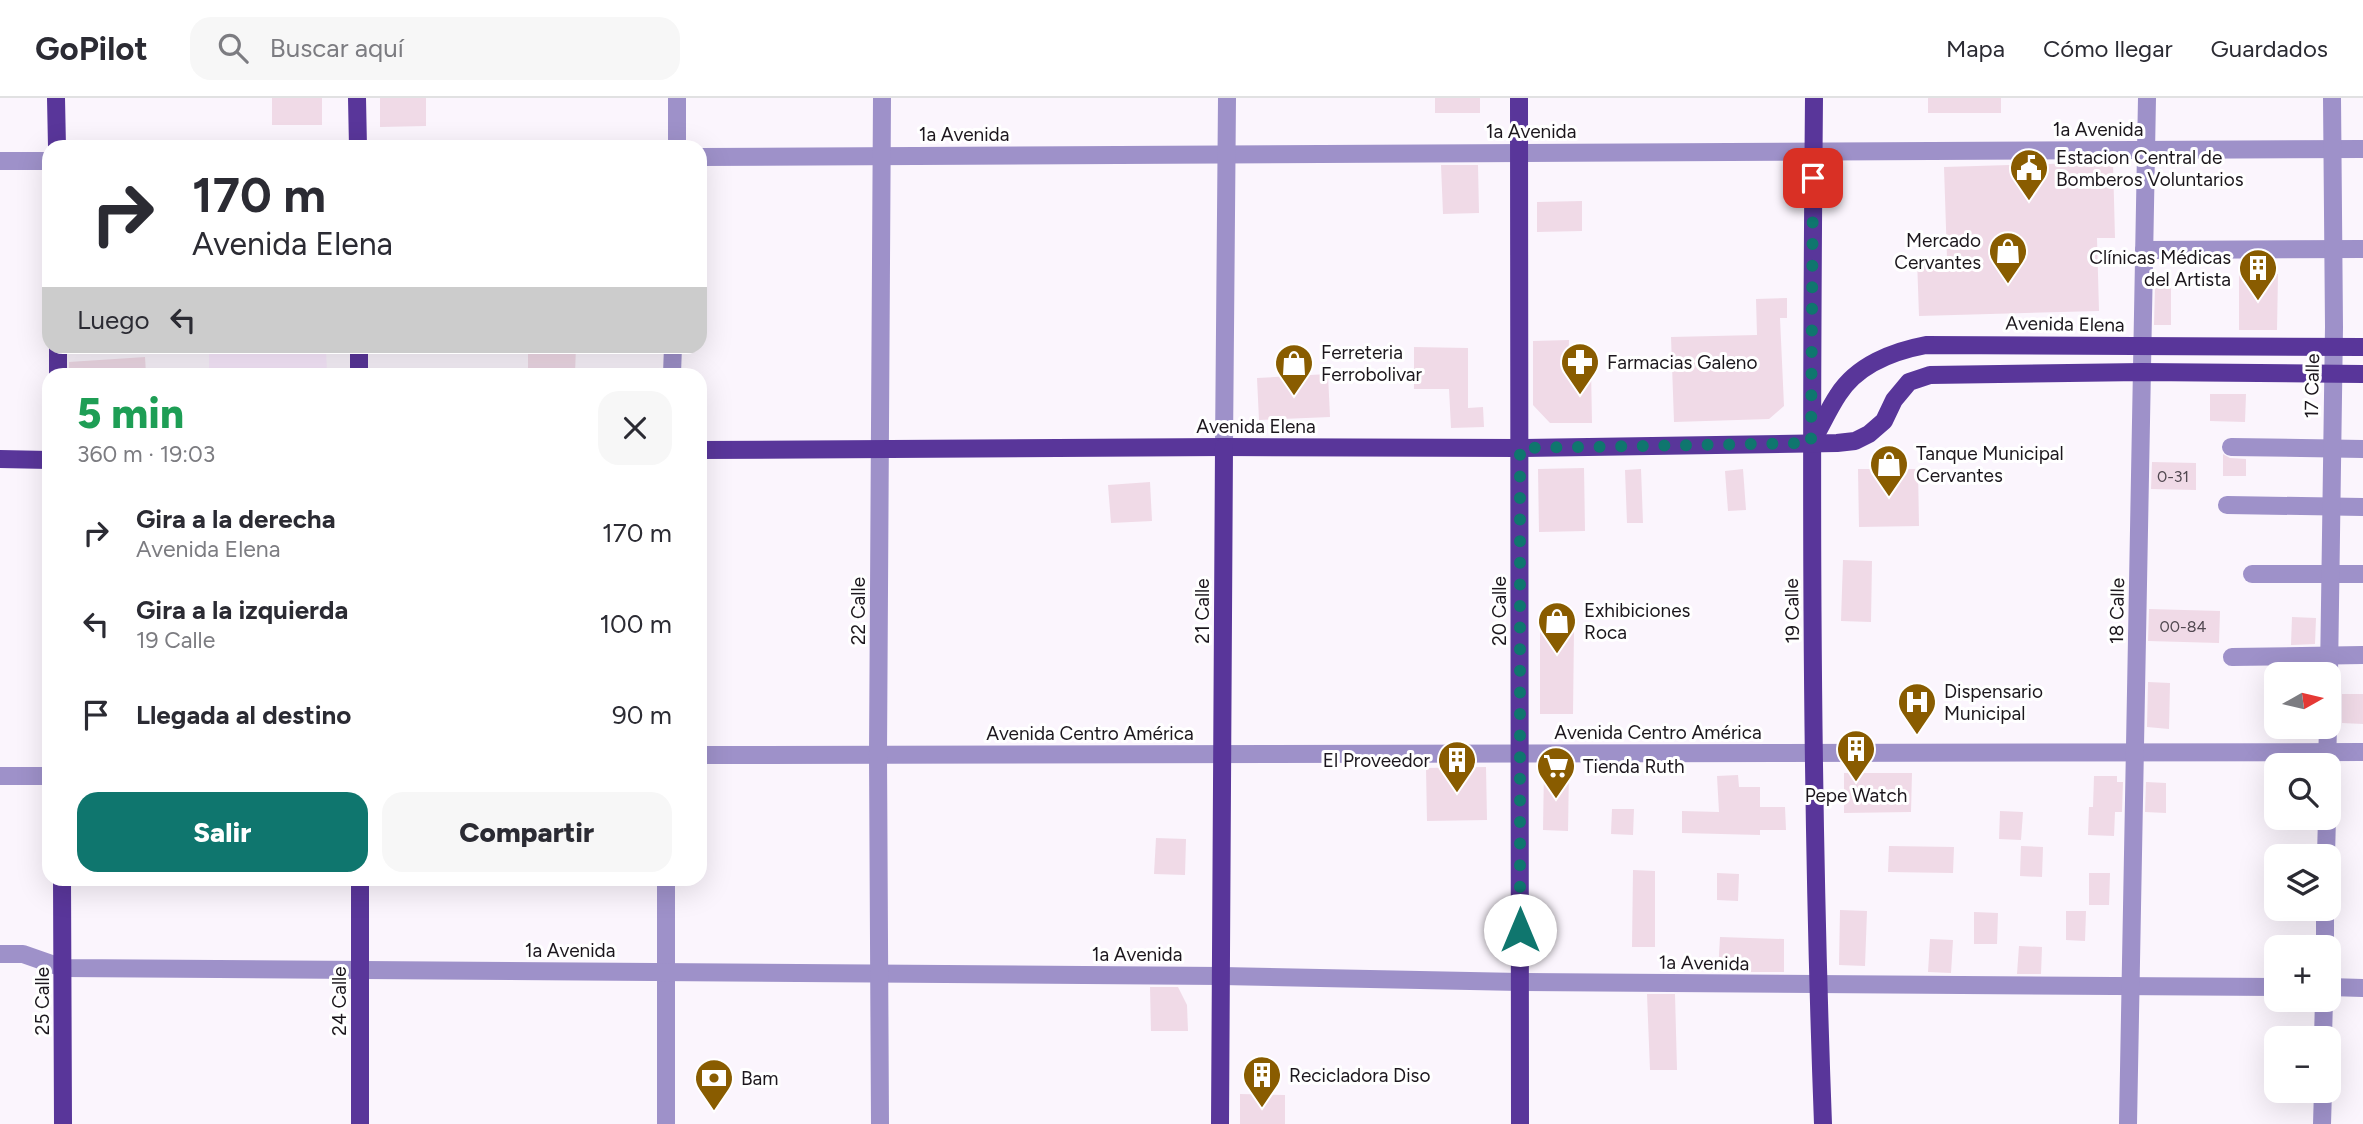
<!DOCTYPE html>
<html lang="es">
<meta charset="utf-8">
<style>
:root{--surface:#fff;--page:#f7f7f7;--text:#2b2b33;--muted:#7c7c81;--line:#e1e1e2;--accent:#0f766e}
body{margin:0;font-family:Figtree,sans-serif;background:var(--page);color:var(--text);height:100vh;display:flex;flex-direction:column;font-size:26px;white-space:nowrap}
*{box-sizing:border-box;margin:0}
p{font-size:23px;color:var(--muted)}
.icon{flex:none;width:38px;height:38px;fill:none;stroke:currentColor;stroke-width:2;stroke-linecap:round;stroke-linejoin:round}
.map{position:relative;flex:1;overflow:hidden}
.panel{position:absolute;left:42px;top:270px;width:665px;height:518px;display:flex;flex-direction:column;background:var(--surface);border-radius:21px;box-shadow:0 7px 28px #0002}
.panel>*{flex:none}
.guide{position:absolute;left:42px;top:42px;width:665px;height:214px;border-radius:21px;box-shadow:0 7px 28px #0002;background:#fff;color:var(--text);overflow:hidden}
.needle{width:46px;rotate:82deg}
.controls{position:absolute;left:2264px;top:564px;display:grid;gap:14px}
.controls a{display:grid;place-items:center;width:77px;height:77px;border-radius:14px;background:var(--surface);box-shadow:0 7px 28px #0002;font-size:35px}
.pin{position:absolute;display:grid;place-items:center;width:60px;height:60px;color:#fff;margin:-30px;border-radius:14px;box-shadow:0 4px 10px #0006}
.me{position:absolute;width:77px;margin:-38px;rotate:0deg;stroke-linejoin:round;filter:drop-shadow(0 0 5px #0008)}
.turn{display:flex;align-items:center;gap:24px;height:147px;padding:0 35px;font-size:32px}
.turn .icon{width:91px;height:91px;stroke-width:2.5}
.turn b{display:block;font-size:49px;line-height:60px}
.then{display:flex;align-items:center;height:66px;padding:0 35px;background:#0003;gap:14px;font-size:26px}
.round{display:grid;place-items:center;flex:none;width:74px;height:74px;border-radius:21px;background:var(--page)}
.summary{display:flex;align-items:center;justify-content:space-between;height:119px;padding:0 35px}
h1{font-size:42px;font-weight:800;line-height:52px;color:#1e9e55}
.button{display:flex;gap:14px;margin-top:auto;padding:14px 35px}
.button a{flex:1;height:80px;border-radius:21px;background:var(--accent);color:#fff;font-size:28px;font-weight:800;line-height:80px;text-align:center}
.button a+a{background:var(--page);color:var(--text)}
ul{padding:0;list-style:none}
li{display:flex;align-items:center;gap:21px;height:91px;padding:0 35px}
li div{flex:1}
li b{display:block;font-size:26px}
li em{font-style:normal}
header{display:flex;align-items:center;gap:42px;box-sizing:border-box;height:98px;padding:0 35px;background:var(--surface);border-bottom:2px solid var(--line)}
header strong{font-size:33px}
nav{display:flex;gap:38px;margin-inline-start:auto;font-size:24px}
.search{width:490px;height:63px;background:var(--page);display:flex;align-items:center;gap:18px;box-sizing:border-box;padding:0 24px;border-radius:21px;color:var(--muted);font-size:26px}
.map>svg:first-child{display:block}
</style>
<header>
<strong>GoPilot</strong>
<div class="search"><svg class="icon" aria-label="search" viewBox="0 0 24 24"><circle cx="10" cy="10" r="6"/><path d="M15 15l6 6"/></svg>Buscar aquí</div>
<nav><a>Mapa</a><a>Cómo llegar</a><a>Guardados</a></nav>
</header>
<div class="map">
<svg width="2363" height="1026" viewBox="0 0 2363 1026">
<rect width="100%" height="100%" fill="#fbf5fd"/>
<polygon fill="#faeafe" points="209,249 326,249 327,276 209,276"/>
<g fill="#f0dae7">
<rect x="272" y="0" width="50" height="27"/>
<polygon points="380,0 426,0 426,28 380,29"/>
<rect x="1435" y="0" width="45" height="15"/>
<rect x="1928" y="0" width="73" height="15"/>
<polygon points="2113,64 2115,140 2097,140 2099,213 1919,218 1917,161 1947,160 1944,69"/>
<polygon points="1441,67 1478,67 1479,115 1443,116"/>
<polygon points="1582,103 1582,133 1537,134 1537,104"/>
<polygon points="2239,176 2278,176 2277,232 2239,232"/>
<polygon points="2155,189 2171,189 2171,227 2154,227"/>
<polygon points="1787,200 1787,220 1780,220 1784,308 1769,321 1674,324 1671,239 1757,237 1756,201"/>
<polygon points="1569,242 1568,271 1591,270 1592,325 1550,325 1533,307 1533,243"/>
<polygon points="528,248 576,248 575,276 528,276"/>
<polygon points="1414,249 1468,250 1468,310 1483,309 1484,329 1451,330 1449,291 1414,291"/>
<polygon points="145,259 146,276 69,276 69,264"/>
<polygon points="1328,276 1330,319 1259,322 1257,280"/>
<polygon points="2210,296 2246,296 2245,324 2210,323"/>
<polygon points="2223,356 2230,360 2246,361 2246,378 2223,378"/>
<polygon points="2152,364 2196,365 2196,392 2151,391"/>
<polygon points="1584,370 1585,433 1539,434 1538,371"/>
<polygon points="1641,371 1643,425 1627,425 1625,372"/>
<polygon points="1743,371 1746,412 1728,413 1725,373"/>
<polygon points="1858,371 1918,371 1919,428 1859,429"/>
<polygon points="1150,384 1152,423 1111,425 1108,387"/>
<polygon points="1843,462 1872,463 1871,524 1841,523"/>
<polygon points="2149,511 2220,513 2219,545 2148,543"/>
<polygon points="2292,519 2316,520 2315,546 2291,547"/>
<polygon points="1540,529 1574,530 1573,616 1540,616"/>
<polygon points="2148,584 2170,585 2169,631 2147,629"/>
<polygon points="2342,596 2363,596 2363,626 2342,625"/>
<polygon points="1486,669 1487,722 1427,723 1426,670"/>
<polygon points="1544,670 1569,670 1568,733 1543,732"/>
<polygon points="1844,675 1912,675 1911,714 1844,715"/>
<polygon points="1738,677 1739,689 1760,689 1760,709 1785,709 1786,732 1760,732 1760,737 1682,735 1682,713 1719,714 1717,678"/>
<polygon points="2094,678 2117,678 2117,684 2123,684 2122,714 2115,714 2114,738 2088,737 2089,709 2093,709"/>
<polygon points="2146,684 2166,685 2166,715 2145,714"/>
<polygon points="1612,711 1634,711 1633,737 1611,736"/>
<polygon points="2000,713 2023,714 2021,742 1999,741"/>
<polygon points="1156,740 1186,741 1185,777 1154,776"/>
<polygon points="1889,748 1954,749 1953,775 1888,774"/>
<polygon points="2021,748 2043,749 2042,779 2020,778"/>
<polygon points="1633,772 1655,773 1655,849 1632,849"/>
<polygon points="1717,775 1739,776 1738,803 1717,802"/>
<polygon points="2089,775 2110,775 2109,807 2089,807"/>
<polygon points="1840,812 1867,813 1865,868 1839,867"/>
<polygon points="2066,813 2086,813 2085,843 2066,842"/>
<polygon points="1974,814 1998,815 1997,846 1974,846"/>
<polygon points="1720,839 1784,841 1784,874 1718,874"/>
<polygon points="1930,841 1953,842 1951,875 1928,874"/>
<polygon points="2019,848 2042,849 2041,876 2017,876"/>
<polygon points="1150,889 1178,889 1187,907 1188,933 1151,933"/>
<polygon points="1647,896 1675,896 1677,972 1650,972"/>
<polygon points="1240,996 1285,997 1285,1026 1240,1026"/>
</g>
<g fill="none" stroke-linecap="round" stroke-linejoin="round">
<g stroke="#9e91c9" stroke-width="18">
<polyline points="677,49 677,0"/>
<polyline points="700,59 2363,51"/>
<polyline points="0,63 49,63"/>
<polyline points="2144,152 2363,151"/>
<polyline points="672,276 673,248"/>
<polyline points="1224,349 1227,0"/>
<polyline points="2231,349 2363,351"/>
<polyline points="2227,407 2363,409"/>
<polyline points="2252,476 2363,476"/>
<polyline points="2232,559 2363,557"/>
<polyline points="2329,576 2334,229 2332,0"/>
<polyline points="700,657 2363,654"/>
<polyline points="2327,667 2328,628"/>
<polyline points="0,678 49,678"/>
<polyline points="2326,758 2327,719"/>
<polyline points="666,780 666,1026"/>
<polyline points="2325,849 2325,810"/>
<polyline points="0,856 23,856 63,870 1221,878 1520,884 2277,889"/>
<polyline points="2329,889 2363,890"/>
<polyline points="2323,940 2324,901"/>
<polyline points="880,1026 878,657 882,0"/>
<polyline points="2128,1026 2147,0"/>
<polyline points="2322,1026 2323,992"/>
</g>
<g stroke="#59369a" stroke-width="18">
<polyline points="56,0 57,49"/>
<polyline points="357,0 358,49"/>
<polyline points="1519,0 1520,1026"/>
<path d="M1814,0c-3,342 -4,684 9,1026"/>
<polyline points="58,248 58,276"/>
<polyline points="359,248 359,276"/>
<path d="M1811,345c10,-16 17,-33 27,-48 19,-30 56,-44 88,-50l437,2"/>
<polyline points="700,352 1224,349 1520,350 1837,345 1855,343 1869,336 1884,323 1894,302 1909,284 1930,277 2142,274 2363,276"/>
<polyline points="0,361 49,362"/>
<polyline points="62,780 63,1026"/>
<polyline points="360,1026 360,780"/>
<polyline points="1220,1026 1224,349"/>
</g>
</g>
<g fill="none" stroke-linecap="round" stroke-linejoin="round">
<polyline stroke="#0f766e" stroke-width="12" stroke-dasharray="0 21.6" points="1520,832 1520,350 1811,345 1813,80"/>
</g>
<defs>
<symbol id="civic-pin" viewBox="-11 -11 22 30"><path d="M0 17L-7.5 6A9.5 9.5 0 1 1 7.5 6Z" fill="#895c00" stroke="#fff"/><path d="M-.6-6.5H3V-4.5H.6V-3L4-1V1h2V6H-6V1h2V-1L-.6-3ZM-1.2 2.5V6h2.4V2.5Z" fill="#fff"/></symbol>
<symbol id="shop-pin" viewBox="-11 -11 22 30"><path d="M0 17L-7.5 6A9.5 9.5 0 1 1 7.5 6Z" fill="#895c00" stroke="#fff"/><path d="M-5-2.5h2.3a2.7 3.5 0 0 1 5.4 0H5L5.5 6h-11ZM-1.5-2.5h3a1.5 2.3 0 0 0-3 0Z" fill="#fff"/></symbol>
<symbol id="building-pin" viewBox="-11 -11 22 30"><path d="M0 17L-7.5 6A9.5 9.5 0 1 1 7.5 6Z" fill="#895c00" stroke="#fff"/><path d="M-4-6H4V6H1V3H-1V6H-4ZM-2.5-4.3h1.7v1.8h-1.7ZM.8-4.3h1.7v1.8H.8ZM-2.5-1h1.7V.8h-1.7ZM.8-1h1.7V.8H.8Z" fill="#fff"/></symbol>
<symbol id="pharmacy-pin" viewBox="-11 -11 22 30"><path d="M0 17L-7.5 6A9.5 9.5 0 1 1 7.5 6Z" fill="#895c00" stroke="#fff"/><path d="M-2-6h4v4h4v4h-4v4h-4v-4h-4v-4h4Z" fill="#fff"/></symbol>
<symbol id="hospital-pin" viewBox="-11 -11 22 30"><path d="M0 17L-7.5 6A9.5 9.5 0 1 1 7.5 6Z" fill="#895c00" stroke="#fff"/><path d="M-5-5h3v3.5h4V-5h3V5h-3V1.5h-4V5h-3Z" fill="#fff"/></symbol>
<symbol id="supermarket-pin" viewBox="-11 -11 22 30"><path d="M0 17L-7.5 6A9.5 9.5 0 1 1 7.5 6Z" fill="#895c00" stroke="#fff"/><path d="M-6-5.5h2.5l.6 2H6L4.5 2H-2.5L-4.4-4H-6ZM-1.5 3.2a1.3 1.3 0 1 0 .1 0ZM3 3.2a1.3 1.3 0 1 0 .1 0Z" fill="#fff"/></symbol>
<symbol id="bank-pin" viewBox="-11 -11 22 30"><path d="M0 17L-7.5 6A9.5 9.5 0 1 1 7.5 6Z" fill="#895c00" stroke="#fff"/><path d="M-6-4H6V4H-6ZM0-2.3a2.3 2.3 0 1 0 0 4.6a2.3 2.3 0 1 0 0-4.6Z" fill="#fff"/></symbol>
</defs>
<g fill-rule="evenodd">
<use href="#civic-pin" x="2007" y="48" width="44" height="60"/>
<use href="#shop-pin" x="1986" y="131" width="44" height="60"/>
<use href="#building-pin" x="2236" y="148" width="44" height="60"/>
<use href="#pharmacy-pin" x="1558" y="242" width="44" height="60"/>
<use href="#shop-pin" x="1272" y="243" width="44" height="60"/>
<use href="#shop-pin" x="1867" y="344" width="44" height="60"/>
<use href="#shop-pin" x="1535" y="501" width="44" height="60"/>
<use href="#hospital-pin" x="1895" y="582" width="44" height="60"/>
<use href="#building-pin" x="1834" y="629" width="44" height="60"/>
<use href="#building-pin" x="1435" y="640" width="44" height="60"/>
<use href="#supermarket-pin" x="1534" y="646" width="44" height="60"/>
<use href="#building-pin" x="1240" y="955" width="44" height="60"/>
<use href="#bank-pin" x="692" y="958" width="44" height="60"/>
</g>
<g text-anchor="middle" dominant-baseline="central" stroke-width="6" stroke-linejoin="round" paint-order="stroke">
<g font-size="16" fill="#514850">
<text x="2173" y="378">0-31</text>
<text x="2183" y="528">00-84</text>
</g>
<g font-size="19" fill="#1c171d" stroke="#fff">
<text x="2098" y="31">1a Avenida</text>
<text x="1531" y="33">1a Avenida</text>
<text x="964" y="36">1a Avenida</text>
<text transform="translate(2065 226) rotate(1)">Avenida Elena</text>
<text transform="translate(2312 288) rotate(-89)">17 Calle</text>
<text x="1256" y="328">Avenida Elena</text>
<text transform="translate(858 513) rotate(-90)">22 Calle</text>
<text transform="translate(1202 513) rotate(-90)">21 Calle</text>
<text transform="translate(1499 513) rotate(-90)">20 Calle</text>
<text transform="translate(1792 513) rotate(-91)">19 Calle</text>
<text transform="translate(2117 513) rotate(-89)">18 Calle</text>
<text x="1658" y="634">Avenida Centro América</text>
<text x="1090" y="635">Avenida Centro América</text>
<text x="570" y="852">1a Avenida</text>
<text x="1137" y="856">1a Avenida</text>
<text transform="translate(1704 865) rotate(1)">1a Avenida</text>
<text transform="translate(42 903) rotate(-90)">25 Calle</text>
<text transform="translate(339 903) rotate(-90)">24 Calle</text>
</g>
<g font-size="19" fill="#1c171d" stroke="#fff" text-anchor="start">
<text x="2056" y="59">Estacion Central de<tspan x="2056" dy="22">Bomberos Voluntarios</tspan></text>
<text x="1981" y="142" text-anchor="end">Mercado<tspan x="1981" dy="22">Cervantes</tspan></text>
<text x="2231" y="159" text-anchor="end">Clínicas Médicas<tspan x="2231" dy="22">del Artista</tspan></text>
<text x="1321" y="254">Ferreteria<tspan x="1321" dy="22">Ferrobolivar</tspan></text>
<text x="1607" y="264">Farmacias Galeno</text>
<text x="1916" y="355">Tanque Municipal<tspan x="1916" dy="22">Cervantes</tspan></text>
<text x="1584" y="512">Exhibiciones<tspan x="1584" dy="22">Roca</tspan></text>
<text x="1944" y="593">Dispensario<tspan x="1944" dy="22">Municipal</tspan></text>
<text x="1430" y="662" text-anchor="end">El Proveedor</text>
<text x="1583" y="668">Tienda Ruth</text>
<text x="1856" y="697" text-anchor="middle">Pepe Watch</text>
<text x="1289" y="977">Recicladora Diso</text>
<text x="741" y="980">Bam</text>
</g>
</g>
</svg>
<div class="controls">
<a><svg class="needle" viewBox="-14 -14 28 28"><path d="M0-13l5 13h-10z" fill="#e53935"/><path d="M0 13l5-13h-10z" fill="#7c7c81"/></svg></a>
<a><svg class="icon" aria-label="search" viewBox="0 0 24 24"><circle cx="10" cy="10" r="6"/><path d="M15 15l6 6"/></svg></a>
<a><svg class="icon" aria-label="layers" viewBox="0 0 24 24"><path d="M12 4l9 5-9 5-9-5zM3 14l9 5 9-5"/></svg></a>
<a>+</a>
<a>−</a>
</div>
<div class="pin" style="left:1813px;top:80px;background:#d93025"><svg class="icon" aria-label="arrive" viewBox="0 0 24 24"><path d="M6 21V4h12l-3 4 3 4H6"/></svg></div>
<svg class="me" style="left:1520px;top:832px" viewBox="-20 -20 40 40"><circle r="19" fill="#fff"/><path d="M0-13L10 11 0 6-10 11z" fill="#0f766e"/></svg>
<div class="guide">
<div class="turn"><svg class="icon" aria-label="right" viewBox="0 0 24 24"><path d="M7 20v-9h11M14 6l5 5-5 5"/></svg><div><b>170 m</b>Avenida Elena</div></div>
<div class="then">Luego<svg class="icon" aria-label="left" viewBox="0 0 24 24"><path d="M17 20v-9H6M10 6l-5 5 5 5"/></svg></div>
</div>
<section class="panel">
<div class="summary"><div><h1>5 min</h1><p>360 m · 19:03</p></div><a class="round"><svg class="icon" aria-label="close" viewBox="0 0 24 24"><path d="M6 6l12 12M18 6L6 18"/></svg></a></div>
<ul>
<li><svg class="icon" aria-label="right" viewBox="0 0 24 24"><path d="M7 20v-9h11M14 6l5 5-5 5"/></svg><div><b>Gira a la derecha</b><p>Avenida Elena</p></div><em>170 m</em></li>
<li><svg class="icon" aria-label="left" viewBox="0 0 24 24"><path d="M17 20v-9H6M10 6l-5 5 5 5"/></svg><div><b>Gira a la izquierda</b><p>19 Calle</p></div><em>100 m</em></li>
<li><svg class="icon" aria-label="arrive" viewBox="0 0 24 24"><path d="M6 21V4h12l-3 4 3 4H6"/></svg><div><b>Llegada al destino</b></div><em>90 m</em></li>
</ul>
<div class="button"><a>Salir</a><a>Compartir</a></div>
</section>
</div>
